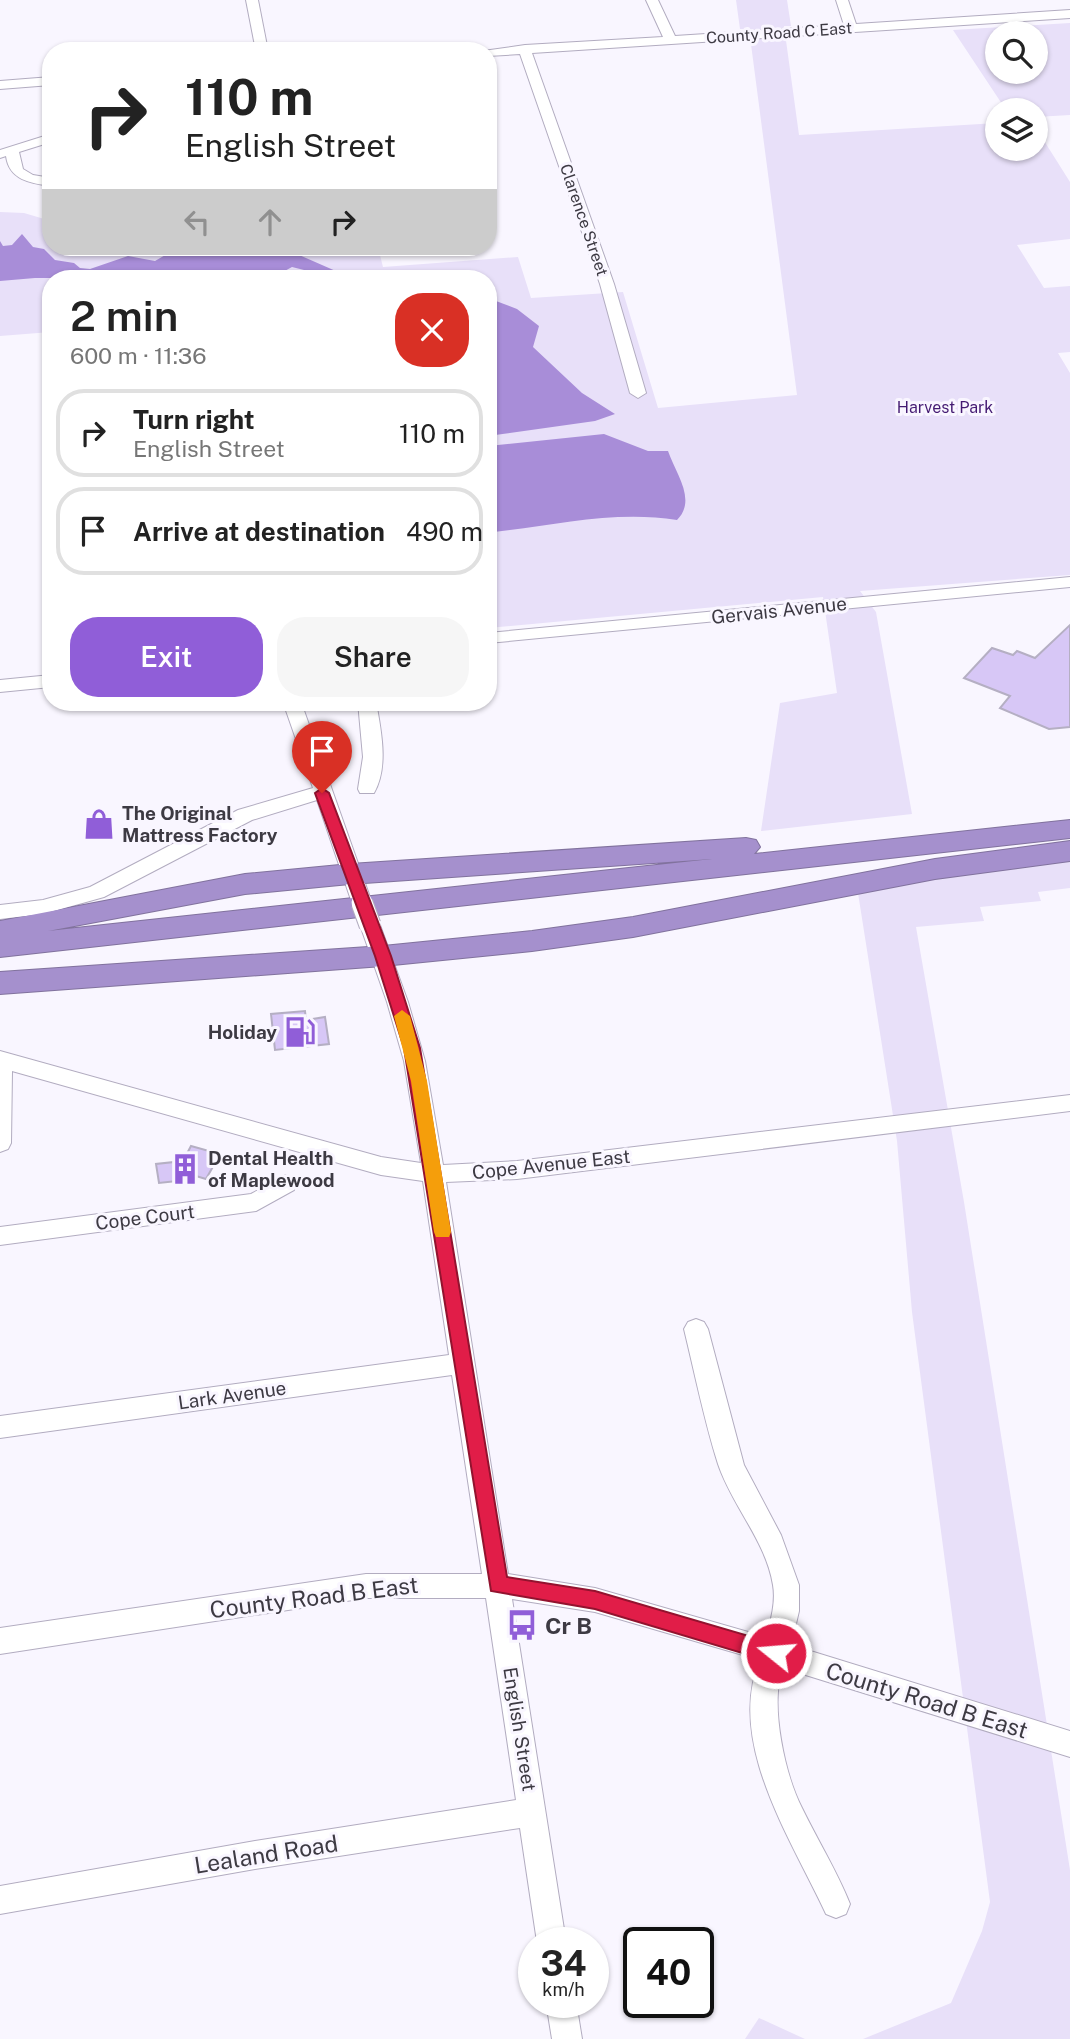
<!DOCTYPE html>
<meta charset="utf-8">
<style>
:root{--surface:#fff;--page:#f6f6f6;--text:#222;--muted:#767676;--line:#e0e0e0;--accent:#905ed8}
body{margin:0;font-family:"Public Sans",sans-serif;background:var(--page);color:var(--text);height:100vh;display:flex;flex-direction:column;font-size:26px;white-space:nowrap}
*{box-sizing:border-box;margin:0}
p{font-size:23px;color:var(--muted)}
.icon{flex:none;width:38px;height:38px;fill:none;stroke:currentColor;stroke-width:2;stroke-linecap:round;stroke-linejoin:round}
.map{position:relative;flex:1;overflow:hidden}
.sheet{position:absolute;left:42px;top:270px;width:455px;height:441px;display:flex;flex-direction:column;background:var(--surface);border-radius:28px;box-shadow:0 2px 5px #0004}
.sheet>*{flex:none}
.guide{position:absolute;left:42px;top:42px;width:455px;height:214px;border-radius:28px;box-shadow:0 2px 5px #0004;background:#fff;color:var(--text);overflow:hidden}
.buttons{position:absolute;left:985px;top:21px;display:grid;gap:14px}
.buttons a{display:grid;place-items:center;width:63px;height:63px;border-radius:50%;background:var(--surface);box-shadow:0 2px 5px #0004;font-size:35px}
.speed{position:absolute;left:518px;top:1927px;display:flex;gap:14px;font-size:35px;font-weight:700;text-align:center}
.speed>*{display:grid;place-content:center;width:91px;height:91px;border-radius:50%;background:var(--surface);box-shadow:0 2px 5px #0004;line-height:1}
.speed small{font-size:18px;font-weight:400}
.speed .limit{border:4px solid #111;border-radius:10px;background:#fff;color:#111}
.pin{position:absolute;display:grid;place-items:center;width:60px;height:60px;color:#fff;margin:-72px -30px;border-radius:50% 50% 50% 0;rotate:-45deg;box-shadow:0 0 7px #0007}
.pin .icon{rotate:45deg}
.me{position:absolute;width:77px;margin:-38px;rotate:287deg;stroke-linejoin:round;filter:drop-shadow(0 0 5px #0008)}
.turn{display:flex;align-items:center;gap:24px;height:147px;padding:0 28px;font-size:32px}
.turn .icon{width:91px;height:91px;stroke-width:2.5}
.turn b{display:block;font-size:49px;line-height:60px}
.lanes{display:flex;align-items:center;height:66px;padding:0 28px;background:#0003;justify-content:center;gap:35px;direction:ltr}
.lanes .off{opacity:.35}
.round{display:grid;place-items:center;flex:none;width:74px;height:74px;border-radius:28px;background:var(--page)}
.summary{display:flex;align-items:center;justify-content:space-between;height:119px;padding:0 28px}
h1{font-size:42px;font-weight:600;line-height:52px}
.primary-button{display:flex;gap:14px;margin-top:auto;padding:14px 28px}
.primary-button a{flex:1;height:80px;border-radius:28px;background:var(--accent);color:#fff;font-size:28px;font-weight:600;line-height:80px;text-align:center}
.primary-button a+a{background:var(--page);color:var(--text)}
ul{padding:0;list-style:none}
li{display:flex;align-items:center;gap:21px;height:88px;margin:0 14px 10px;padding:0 14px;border:4px solid var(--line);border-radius:28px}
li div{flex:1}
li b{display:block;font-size:26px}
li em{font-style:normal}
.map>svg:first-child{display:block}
</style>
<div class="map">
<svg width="1070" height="2039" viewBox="0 0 1070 2039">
<rect width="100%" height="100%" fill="#f9f6ff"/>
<g fill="#e8e0f9" fill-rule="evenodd">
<polygon points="736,0 787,0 791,26 784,26 799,135 997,123 998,149 1036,149 1036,128 1070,182 1070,239 1017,245 1044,288 1070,286 1070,352 1058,353 1070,373 1070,575 860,591 876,612 912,814 761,831 780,703 837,693 823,597 488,628 488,278 51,278 51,332 0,336 0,212 24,213 51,221 51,247 230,247 231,256 284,255 284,247 378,247 383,267 518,257 531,298 623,292 658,408 797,395 749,29 740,29"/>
<path d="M1070,23v92l-34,2v-7h-30l-53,-80zM998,33h38v39h-38z"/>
<polygon points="1070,861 1070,888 1038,892 1041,901 980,907 984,921 916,927 964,1202 1070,1870 1070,2039 863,2039 951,2003 982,1931 990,1902 912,1312 897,1141 858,893 929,875"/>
<polygon points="759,2018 805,2039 745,2039"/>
</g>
<g fill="#a88dd8">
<polygon points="22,234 33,247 44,249 55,260 74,263 80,268 90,269 128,256 155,261 167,254 216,249 240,256 290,251 338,272 367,278 317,278 312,272 292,267 272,278 35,278 0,281 0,241 3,246 12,245"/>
<polygon points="488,298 517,309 539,326 533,347 582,393 615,414 595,421 488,436"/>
<path d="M604,434l44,17h20c8,23 29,49 9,69 -61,-10 -122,5 -183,12l-6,4v-90z"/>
</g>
<g fill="#d7c7f6" stroke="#b5afc3" stroke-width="2">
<polygon points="1070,625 1070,727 1049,729 1000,708 1010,696 964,678 992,648 1013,655 1017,651 1035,658"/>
<polygon points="305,1011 306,1020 325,1017 329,1044 275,1050 271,1014"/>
<polygon points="191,1146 220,1154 206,1179 186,1173 186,1180 159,1183 156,1164 183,1161"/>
</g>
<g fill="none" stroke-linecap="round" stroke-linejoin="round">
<defs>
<g id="minor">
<polygon points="246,0 258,0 268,51 256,51"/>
<polygon points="646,0 658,0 675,36 844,25 836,0 848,0 856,24 1070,10 1070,18 532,53 614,284 646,393 638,398 630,393 600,284 520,54 488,56 488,51 483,51 525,45 663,37"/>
<polygon points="51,77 51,85 0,89 0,81"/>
<path d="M51,134v8l-32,10 4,17 10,6 18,3v8c-21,-3 -42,-6 -45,-30l-6,2v-8z"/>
<polygon points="1070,577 1070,587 488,643 488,633"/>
<polygon points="51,675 51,687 0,692 0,680"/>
<polygon points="283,702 301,702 372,903 369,908 355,908 352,903 317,800 252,820 104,897 43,914 0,919 0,905 43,900 90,887 238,810 313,788"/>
<path d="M358,702h18c5,28 13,65 -2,91h-14l-2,-4 5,-32z"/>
<path d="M370,918l7,2 3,5 28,77 17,59 18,104 74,-4 553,-66v16l-553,68 -71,3 62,392 87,14 171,49c5,-17 10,-35 7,-52 -7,-44 -41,-79 -55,-121 -14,-44 -23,-90 -34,-135l4,-7 8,-3 8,3 4,7 36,136 37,70 18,50v26l-8,34 279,86v26l-287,-89c-14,35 2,107 19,140 16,33 35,63 48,96l-4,10 -10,4 -10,-4c-33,-72 -101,-172 -66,-254l-165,-48 -83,-13 54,343h-29l-17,-114 -265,41 -255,45v-28l255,-45 261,-41 -30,-202h-120l-366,56v-26l366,-54h116l-30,-199 -452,63v-22l449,-61 -26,-174 -42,-6 -369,-104 -1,72 -3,6 -8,3v-101l381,106 40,6 -17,-102 -17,-59 -27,-77 3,-5z"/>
<polygon points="286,1175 294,1178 297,1184 294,1190 256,1211 0,1245 0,1227 251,1194"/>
<polygon points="546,2002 576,2002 582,2039 552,2039"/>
</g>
<g id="highway">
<path d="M1070,820v18l-1070,119v-36l245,-47 105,-10 396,-26 10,2 4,7 -6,7zM712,859l-664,72 197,-37 105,-10z"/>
<polygon points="1070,841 1070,861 935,879 633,937 532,951 383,966 0,994 0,972 383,946 532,931 633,917 935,859"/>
</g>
</defs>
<use href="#minor" stroke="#b2acc0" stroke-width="2"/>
<use href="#highway" stroke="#81729d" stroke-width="2"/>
<use href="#minor" fill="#fff" fill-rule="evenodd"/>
<use href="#highway" fill="#a590cd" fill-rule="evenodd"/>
<defs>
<polyline id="minor-bridge" points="362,903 370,925"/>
</defs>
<use href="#minor-bridge" stroke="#b2acc0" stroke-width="23" stroke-linecap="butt"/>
<use href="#minor-bridge" stroke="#fff" stroke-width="21"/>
</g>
<polygon fill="#e11d48" stroke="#92132f" stroke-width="2" points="322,788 329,793 391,956 420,1048 507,1577 595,1591 776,1644 783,1646 786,1653 783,1660 776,1663 595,1609 491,1591 404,1048 375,956 315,793"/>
<polygon fill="#f59e0b" points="402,1010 410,1016 427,1081 451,1232 449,1237 436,1237 434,1232 411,1081 394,1016"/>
<defs>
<symbol id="shop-bare" viewBox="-9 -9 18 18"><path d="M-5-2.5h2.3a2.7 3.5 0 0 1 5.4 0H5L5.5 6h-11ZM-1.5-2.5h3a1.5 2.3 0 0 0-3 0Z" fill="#905ed8" stroke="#f9f6ff" stroke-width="2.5" paint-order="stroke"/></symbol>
<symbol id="fuel-bare" viewBox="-9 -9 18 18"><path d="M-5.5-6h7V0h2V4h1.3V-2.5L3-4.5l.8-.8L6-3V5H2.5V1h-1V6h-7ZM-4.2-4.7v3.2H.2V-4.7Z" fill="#905ed8" stroke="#f9f6ff" stroke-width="2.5" paint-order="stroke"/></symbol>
<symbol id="building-bare" viewBox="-9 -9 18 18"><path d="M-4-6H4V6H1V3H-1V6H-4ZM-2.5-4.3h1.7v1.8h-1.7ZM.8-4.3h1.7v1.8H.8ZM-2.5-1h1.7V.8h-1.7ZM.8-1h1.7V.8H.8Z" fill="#905ed8" stroke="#f9f6ff" stroke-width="2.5" paint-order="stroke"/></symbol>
<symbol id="bus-bare" viewBox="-9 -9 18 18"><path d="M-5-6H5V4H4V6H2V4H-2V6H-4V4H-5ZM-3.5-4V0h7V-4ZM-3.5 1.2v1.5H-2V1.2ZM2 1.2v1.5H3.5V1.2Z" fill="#905ed8" stroke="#f9f6ff" stroke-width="2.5" paint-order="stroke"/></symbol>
</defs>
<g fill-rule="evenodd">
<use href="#shop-bare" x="77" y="802" width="44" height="44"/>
<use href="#fuel-bare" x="278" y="1010" width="44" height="44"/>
<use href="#building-bare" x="163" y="1147" width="44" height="44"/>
<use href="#bus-bare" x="500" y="1603" width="44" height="44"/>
</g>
<g text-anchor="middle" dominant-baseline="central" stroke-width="6" stroke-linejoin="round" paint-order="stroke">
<g font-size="16" fill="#3d3a43" stroke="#f9f6ff">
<text transform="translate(779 33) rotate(-4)">County Road C East</text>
<text transform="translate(584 220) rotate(71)">Clarence Street</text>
</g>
<g font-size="16" fill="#441a72" stroke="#f9f6ff">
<text x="945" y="407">Harvest Park</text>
</g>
<g font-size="19" fill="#3d3a43" stroke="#f9f6ff">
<text transform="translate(779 610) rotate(-6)">Gervais Avenue</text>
<text transform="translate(551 1164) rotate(-6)">Cope Avenue East</text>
<text transform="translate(145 1217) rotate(-7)">Cope Court</text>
<text transform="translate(232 1395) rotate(-8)">Lark Avenue</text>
<text transform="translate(520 1729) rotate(81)">English Street</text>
</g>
<g font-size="19" font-weight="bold" fill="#3d3a43" stroke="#f9f6ff" text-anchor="start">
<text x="122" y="813">The Original<tspan x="122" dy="22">Mattress Factory</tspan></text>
<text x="277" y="1032" text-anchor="end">Holiday</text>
<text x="208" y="1158">Dental Health<tspan x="208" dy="22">of Maplewood</tspan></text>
</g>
<g font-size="23" fill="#3d3a43" stroke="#f9f6ff">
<text transform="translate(314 1597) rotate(-7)">County Road B East</text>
<text transform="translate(927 1700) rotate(17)">County Road B East</text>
<text transform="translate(266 1854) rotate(-9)">Lealand Road</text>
</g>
<g font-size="23" font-weight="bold" fill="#3d3a43" stroke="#f9f6ff" text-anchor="start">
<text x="545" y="1625">Cr B</text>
</g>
</g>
</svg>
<div class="buttons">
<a><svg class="icon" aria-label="search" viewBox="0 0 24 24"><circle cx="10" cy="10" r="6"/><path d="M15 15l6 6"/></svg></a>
<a><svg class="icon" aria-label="layers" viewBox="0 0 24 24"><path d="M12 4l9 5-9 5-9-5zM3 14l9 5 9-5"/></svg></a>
</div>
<div class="speed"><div>34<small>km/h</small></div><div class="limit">40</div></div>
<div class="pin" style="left:322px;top:793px;background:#d93025"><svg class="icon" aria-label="arrive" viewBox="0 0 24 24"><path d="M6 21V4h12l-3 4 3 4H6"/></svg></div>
<svg class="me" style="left:776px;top:1653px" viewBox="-20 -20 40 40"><circle r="17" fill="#e11d48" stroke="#fff" stroke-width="3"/><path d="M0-11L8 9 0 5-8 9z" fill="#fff"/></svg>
<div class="guide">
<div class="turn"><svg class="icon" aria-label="right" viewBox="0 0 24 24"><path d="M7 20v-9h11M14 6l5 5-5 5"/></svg><div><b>110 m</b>English Street</div></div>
<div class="lanes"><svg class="icon off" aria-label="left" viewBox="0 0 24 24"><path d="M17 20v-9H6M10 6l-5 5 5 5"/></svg><svg class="icon off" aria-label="ahead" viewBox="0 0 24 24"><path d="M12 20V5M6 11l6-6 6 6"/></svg><svg class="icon" aria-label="right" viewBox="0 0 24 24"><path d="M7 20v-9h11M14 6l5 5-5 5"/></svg></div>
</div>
<section class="sheet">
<div class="summary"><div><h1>2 min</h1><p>600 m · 11:36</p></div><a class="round" style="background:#d93025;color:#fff"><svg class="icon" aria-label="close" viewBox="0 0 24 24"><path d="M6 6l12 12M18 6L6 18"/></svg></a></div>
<ul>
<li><svg class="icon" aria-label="right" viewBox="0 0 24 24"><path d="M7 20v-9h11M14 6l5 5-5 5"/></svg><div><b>Turn right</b><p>English Street</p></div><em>110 m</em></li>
<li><svg class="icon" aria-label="arrive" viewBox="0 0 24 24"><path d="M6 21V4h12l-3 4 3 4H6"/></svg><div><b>Arrive at destination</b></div><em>490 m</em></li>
</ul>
<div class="primary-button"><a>Exit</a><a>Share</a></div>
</section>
</div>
